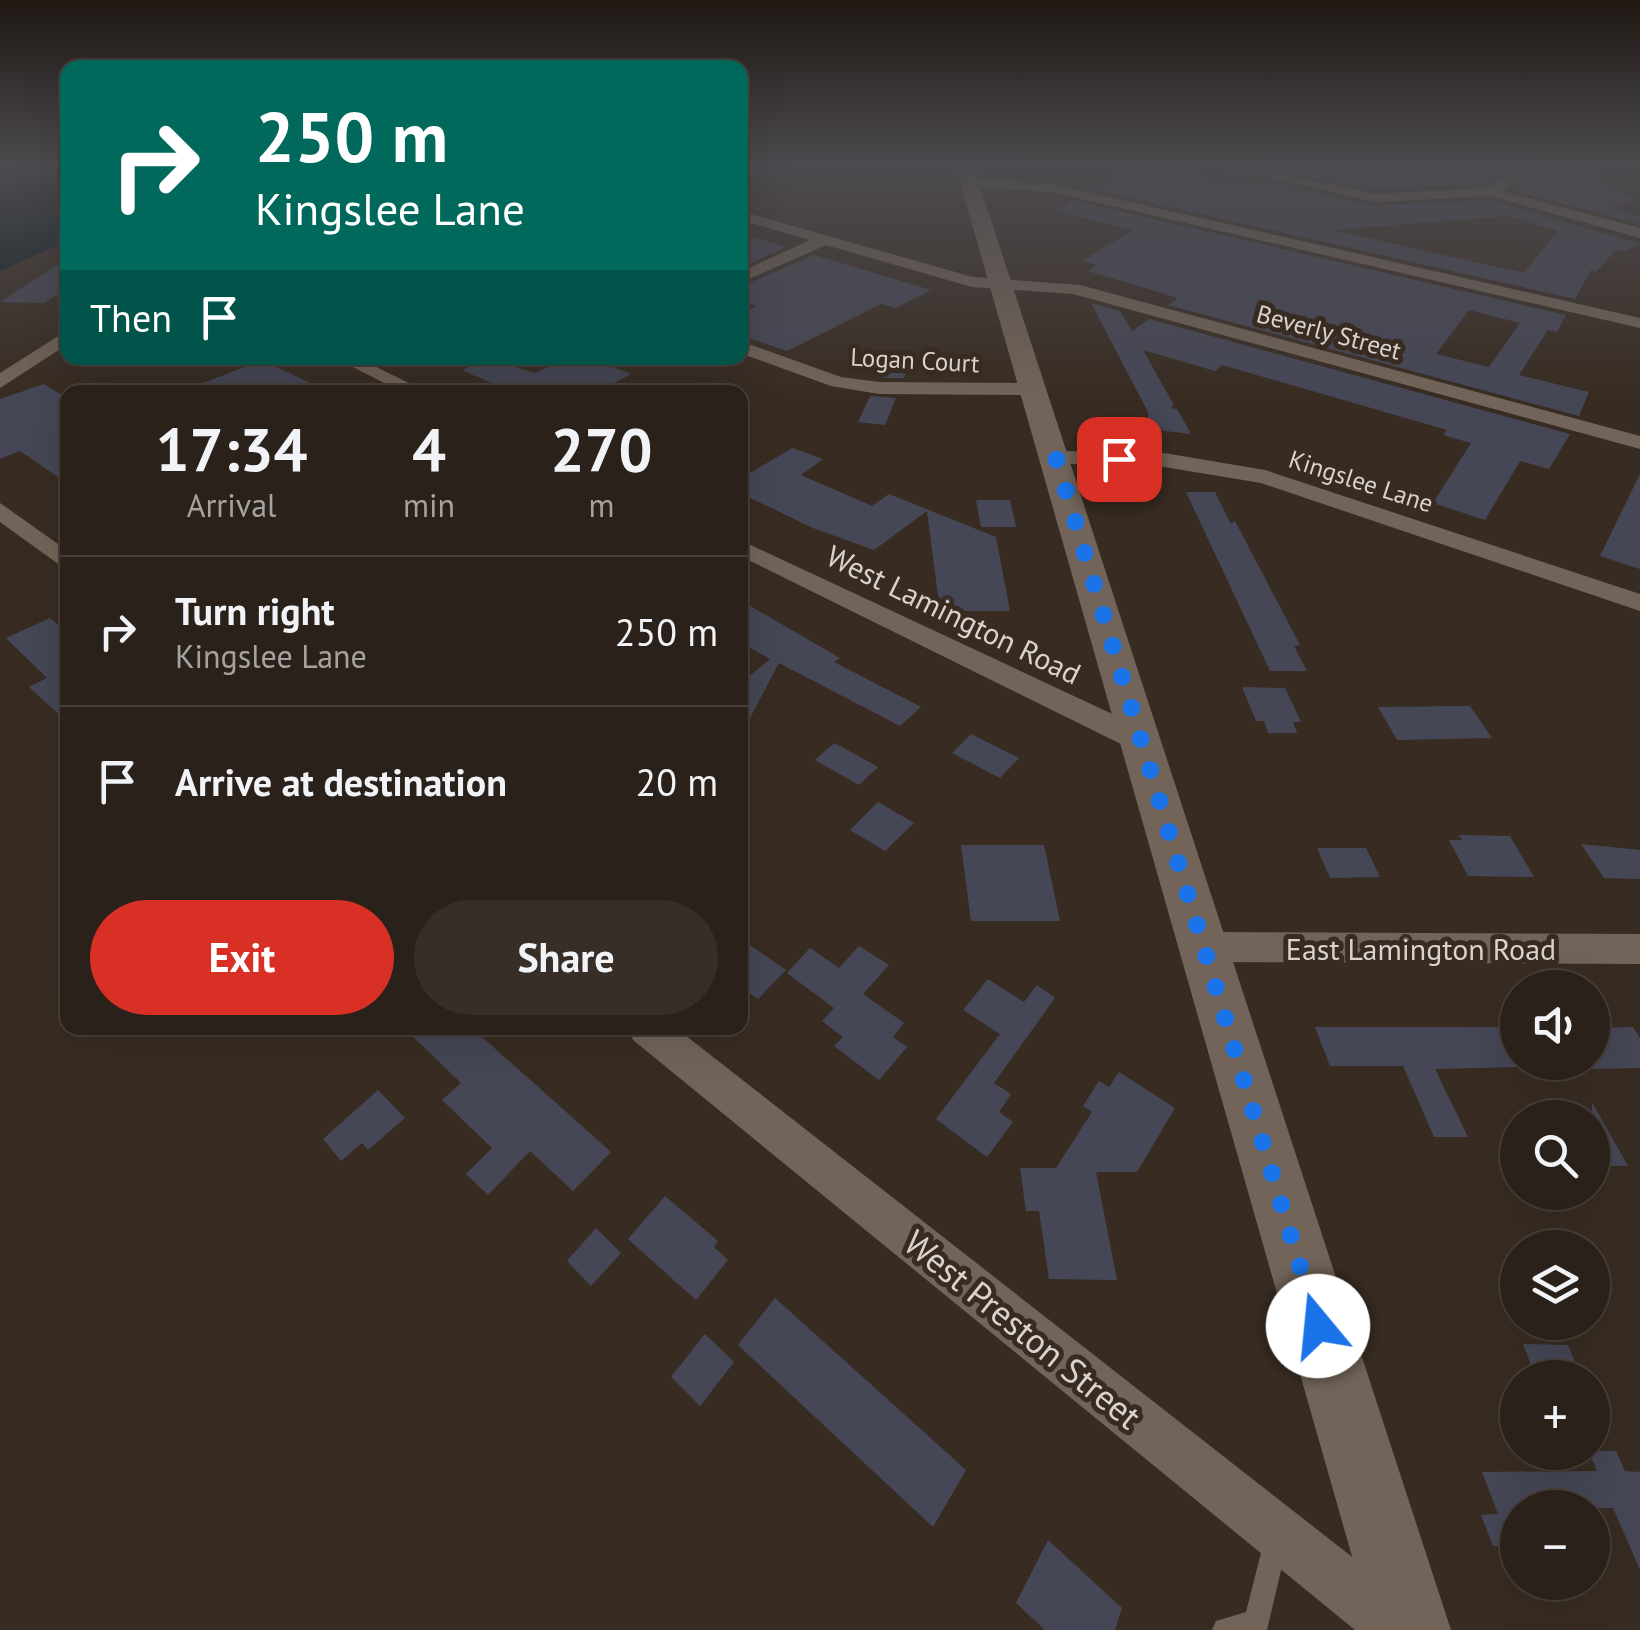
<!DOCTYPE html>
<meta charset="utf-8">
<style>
:root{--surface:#2a211a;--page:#362e27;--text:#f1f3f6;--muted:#a5a3a2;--line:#463e39;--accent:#d93025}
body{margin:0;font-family:"PT Sans",sans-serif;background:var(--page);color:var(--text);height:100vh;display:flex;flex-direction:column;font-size:38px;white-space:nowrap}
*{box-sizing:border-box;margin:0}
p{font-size:32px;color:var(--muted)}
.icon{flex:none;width:55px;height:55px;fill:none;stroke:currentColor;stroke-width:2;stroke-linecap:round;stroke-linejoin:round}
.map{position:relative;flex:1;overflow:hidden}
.details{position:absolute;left:60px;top:385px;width:688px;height:650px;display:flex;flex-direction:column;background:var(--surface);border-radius:20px;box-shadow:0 10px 40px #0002,0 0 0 2px var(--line)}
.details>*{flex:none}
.hud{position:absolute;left:60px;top:60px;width:688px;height:305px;border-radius:20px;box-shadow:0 10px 40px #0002,0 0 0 2px var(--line);background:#00695c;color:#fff;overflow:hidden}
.tools{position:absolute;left:1500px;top:970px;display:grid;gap:20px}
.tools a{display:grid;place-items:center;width:110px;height:110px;border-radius:50%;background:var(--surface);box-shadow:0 10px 40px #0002,0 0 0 2px var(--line);font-size:50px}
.pin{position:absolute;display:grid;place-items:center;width:85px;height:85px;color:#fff;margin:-42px;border-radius:20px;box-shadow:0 5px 15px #0006}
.me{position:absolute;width:110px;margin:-55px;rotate:343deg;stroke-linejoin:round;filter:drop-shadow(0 0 8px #0008)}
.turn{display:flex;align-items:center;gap:35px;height:210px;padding:0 30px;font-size:45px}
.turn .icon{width:130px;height:130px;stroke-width:2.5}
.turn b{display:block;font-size:70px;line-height:85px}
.then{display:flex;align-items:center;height:95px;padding:0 30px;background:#0003;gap:20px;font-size:38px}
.eta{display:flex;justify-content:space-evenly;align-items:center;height:170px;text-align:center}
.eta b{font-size:60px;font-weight:700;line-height:70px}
.primary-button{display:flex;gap:20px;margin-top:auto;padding:20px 30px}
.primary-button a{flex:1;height:115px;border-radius:60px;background:var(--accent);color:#fff;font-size:40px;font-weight:700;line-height:115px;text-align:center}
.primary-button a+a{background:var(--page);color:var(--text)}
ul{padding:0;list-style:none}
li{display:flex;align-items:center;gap:30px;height:150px;padding:0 30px;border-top:2px solid var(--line)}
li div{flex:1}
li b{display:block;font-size:38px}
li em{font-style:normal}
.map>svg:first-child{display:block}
</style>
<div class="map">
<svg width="1640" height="1630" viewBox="0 0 1640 1630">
<rect width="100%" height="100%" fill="#382c22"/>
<polygon fill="#0b1d21" points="0,168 68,168 67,241 0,271"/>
<g fill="#464756" fill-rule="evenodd">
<path d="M1168,168l40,12 52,4 8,-3 106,25 116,-6 150,44 -16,7 -7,-2 -21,23 -5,-2 -16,29 -483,-110 30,-16 16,3zM1508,216l50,15 -34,42 -192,-43z"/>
<polygon points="1296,168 1336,173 1337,168 1515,168 1486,184 1375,190 1288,172"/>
<polygon points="1542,168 1582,168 1634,200 1612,208 1640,216 1640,224 1511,190"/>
<path d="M1072,200l494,115 -9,17 -9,-2 -29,45 70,17 -10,24 -411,-111 10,-7 -90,-27 9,-6 -15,-4 51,-31 -78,-20zM1469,310l51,13 -31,44 -53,-13z"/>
<polygon points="740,236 757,238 786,247 740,268"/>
<polygon points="814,255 858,268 931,290 896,308 881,304 787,351 740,335 740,315 756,306 740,301 740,287"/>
<polygon points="68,258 68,288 44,303 0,302"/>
<polygon points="1091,303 1120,311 1132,331 1149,319 1570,434 1549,469 1520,461 1485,520 1433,503 1471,443 1443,435 1447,430 1222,365 1215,371 1143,350 1174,405 1171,408 1177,409 1191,434 1148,429 1148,412"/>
<polygon points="913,356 904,378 878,378 887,357"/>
<polygon points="491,358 534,373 569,358 591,358 631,374 597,392 489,392 501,387 462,370"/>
<polygon points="262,360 329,392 184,392 183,391"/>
<polygon points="44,384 68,399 68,484 20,451 0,459 0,399"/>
<polygon points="870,396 896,398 885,425 858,422"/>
<polygon points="792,448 823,459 801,475 872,506 889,494 996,537 1010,611 940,611 927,511 874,550 813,528 740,493 740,479"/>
<polygon points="1640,474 1640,569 1600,556"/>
<polygon points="1186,492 1215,492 1231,524 1235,521 1300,645 1294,646 1307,671 1270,671"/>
<polygon points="976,500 1010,500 1016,527 981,527"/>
<polygon points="740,600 840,658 834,662 921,707 900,726 779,663 740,737 740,684 770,659 745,645 740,649"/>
<polygon points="50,618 68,633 68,723 29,687 47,678 6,638"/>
<polygon points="1242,687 1285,688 1301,722 1293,722 1297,733 1268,733 1264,721 1256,721"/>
<polygon points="1470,706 1492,738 1397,740 1378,707"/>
<polygon points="971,734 1019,758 1000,778 952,753"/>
<polygon points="834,743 851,752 878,767 859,785 815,760"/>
<polygon points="878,802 914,823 885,851 850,830"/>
<polygon points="1459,835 1510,836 1534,877 1468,876 1449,840 1462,840"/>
<polygon points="1581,844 1640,850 1640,879 1604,878"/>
<polygon points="961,845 1044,845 1060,921 971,921"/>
<polygon points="1317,848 1366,848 1380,877 1330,878"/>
<polygon points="740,938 786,970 758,999 740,987"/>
<polygon points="859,946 889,965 863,994 904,1023 893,1037 907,1047 879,1080 834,1046 843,1037 822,1021 834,1008 787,973 810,948 839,968"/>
<polygon points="988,979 1024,1002 1037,985 1055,998 994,1083 1011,1094 999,1112 1013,1122 987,1157 936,1119 1000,1034 963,1010"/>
<polygon points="1315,1027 1518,1027 1518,1067 1435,1069 1468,1137 1434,1137 1403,1066 1330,1066"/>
<polygon points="1633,1027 1640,1038 1640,1068 1592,1069 1592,1028"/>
<polygon points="404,1028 472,1028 611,1152 573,1191 530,1151 488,1195 466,1174 492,1148 442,1100 461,1083"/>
<polygon points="1119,1072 1175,1108 1137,1172 1096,1172 1117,1280 1049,1279 1039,1211 1026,1211 1020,1168 1056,1168 1092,1112 1083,1106 1099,1081 1109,1087"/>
<polygon points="378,1090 405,1118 368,1150 362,1143 341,1161 323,1139"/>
<polygon points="1592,1102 1628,1166 1592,1166"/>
<polygon points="665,1196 718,1241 714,1247 728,1260 696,1300 628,1239"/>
<polygon points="596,1228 621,1253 591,1286 567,1261"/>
<polygon points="775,1298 966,1470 933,1527 738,1345"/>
<polygon points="705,1334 734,1362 700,1406 671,1377"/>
<polygon points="1523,1344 1568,1345 1582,1378 1536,1378"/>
<polygon points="1592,1451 1616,1451 1625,1471 1640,1472 1640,1570 1613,1508 1518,1508 1518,1560 1510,1546 1493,1546 1481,1515 1498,1514 1482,1472 1597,1471 1589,1452"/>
<polygon points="1048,1540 1122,1608 1115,1630 1045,1630 1016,1603"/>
</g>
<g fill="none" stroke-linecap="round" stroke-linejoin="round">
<polygon fill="#726458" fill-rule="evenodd" points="1276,1529 1285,1532 1288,1541 1267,1630 1212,1630 1216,1621 1246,1612 1264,1541 1267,1532"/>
<g fill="#726458" fill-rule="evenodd">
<polygon points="1228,168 1253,168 1375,194 1487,188 1522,168 1539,168 1502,191 1640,228 1640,238 1490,196 1375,202"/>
<polygon points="970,179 1052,184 1640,318 1640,328 1052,192 965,186"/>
<polygon points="740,211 973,277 1080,285 1640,436 1640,449 1073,294 972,287 826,245 740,283 740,272 810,240 740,220"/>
<polygon points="68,330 68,344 0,388 0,373"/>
<polygon points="740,341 841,377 879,382 1034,383 1044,389 1034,395 879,394 831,386 740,353"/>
<polygon points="335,358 358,358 427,392 402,392"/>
<polygon points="1056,451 1164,453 1265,470 1640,594 1640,611 1261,483 1164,467 1048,463 1048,453"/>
<polygon points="0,503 68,551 68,571 0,522"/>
<polygon points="740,540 1151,732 1155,740 1151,748 1129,748 740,556"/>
<polygon points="1202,932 1640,934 1640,964 1202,962 1189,958 1184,947 1189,936"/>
<polygon points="628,1028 676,1028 1420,1610 1428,1630 1355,1630 633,1040"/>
</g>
<polygon fill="#726458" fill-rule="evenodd" points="956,168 974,168 1451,1630 1373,1630"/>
</g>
<linearGradient id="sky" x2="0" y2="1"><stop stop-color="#1f1813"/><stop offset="0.42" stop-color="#4d4b4f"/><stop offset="1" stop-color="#4d4b4f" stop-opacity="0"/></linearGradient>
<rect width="1640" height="396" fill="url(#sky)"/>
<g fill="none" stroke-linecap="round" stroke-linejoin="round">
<polyline stroke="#1a73e8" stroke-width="18" stroke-dasharray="0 32.4" points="1119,459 1056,458 1318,1326"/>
</g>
<g text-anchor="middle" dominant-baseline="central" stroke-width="10" stroke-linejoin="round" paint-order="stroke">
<g font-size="25" fill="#dad2cc" stroke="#382c22">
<text transform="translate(1329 332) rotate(15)">Beverly Street</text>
<text transform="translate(915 360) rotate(3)">Logan Court</text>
<text transform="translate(1361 481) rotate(18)">Kingslee Lane</text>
</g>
<g font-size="30" fill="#dad2cc" stroke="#382c22">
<text transform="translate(954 614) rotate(26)">West Lamington Road</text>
<text x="1421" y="948">East Lamington Road</text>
</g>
<g font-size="35" fill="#dad2cc" stroke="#382c22">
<text transform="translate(1023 1329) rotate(39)">West Preston Street</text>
</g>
</g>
</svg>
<div class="tools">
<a><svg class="icon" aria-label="sound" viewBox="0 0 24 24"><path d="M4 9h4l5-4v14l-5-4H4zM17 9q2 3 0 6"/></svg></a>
<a><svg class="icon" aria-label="search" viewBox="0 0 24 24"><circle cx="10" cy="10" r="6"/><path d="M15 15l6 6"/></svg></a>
<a><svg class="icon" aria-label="layers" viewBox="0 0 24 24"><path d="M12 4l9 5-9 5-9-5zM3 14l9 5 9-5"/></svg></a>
<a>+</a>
<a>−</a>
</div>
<div class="pin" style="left:1119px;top:459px;background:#d93025"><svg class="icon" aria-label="arrive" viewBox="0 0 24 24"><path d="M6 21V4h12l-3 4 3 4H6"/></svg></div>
<svg class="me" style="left:1318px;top:1326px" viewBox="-20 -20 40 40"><circle r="19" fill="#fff"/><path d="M0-13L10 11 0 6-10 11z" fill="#1a73e8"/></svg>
<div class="hud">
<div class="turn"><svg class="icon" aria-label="right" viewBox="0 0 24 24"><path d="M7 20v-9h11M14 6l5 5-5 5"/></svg><div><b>250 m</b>Kingslee Lane</div></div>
<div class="then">Then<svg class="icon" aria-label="arrive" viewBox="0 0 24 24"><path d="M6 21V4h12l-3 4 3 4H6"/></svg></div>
</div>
<section class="details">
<div class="eta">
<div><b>17:34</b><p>Arrival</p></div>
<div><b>4</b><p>min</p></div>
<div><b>270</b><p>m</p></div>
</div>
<ul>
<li><svg class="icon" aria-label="right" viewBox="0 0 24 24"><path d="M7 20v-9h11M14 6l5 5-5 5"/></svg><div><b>Turn right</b><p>Kingslee Lane</p></div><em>250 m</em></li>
<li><svg class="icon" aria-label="arrive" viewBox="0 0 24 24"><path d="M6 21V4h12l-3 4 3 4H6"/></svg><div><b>Arrive at destination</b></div><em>20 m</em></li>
</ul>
<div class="primary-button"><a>Exit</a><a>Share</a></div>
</section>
</div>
